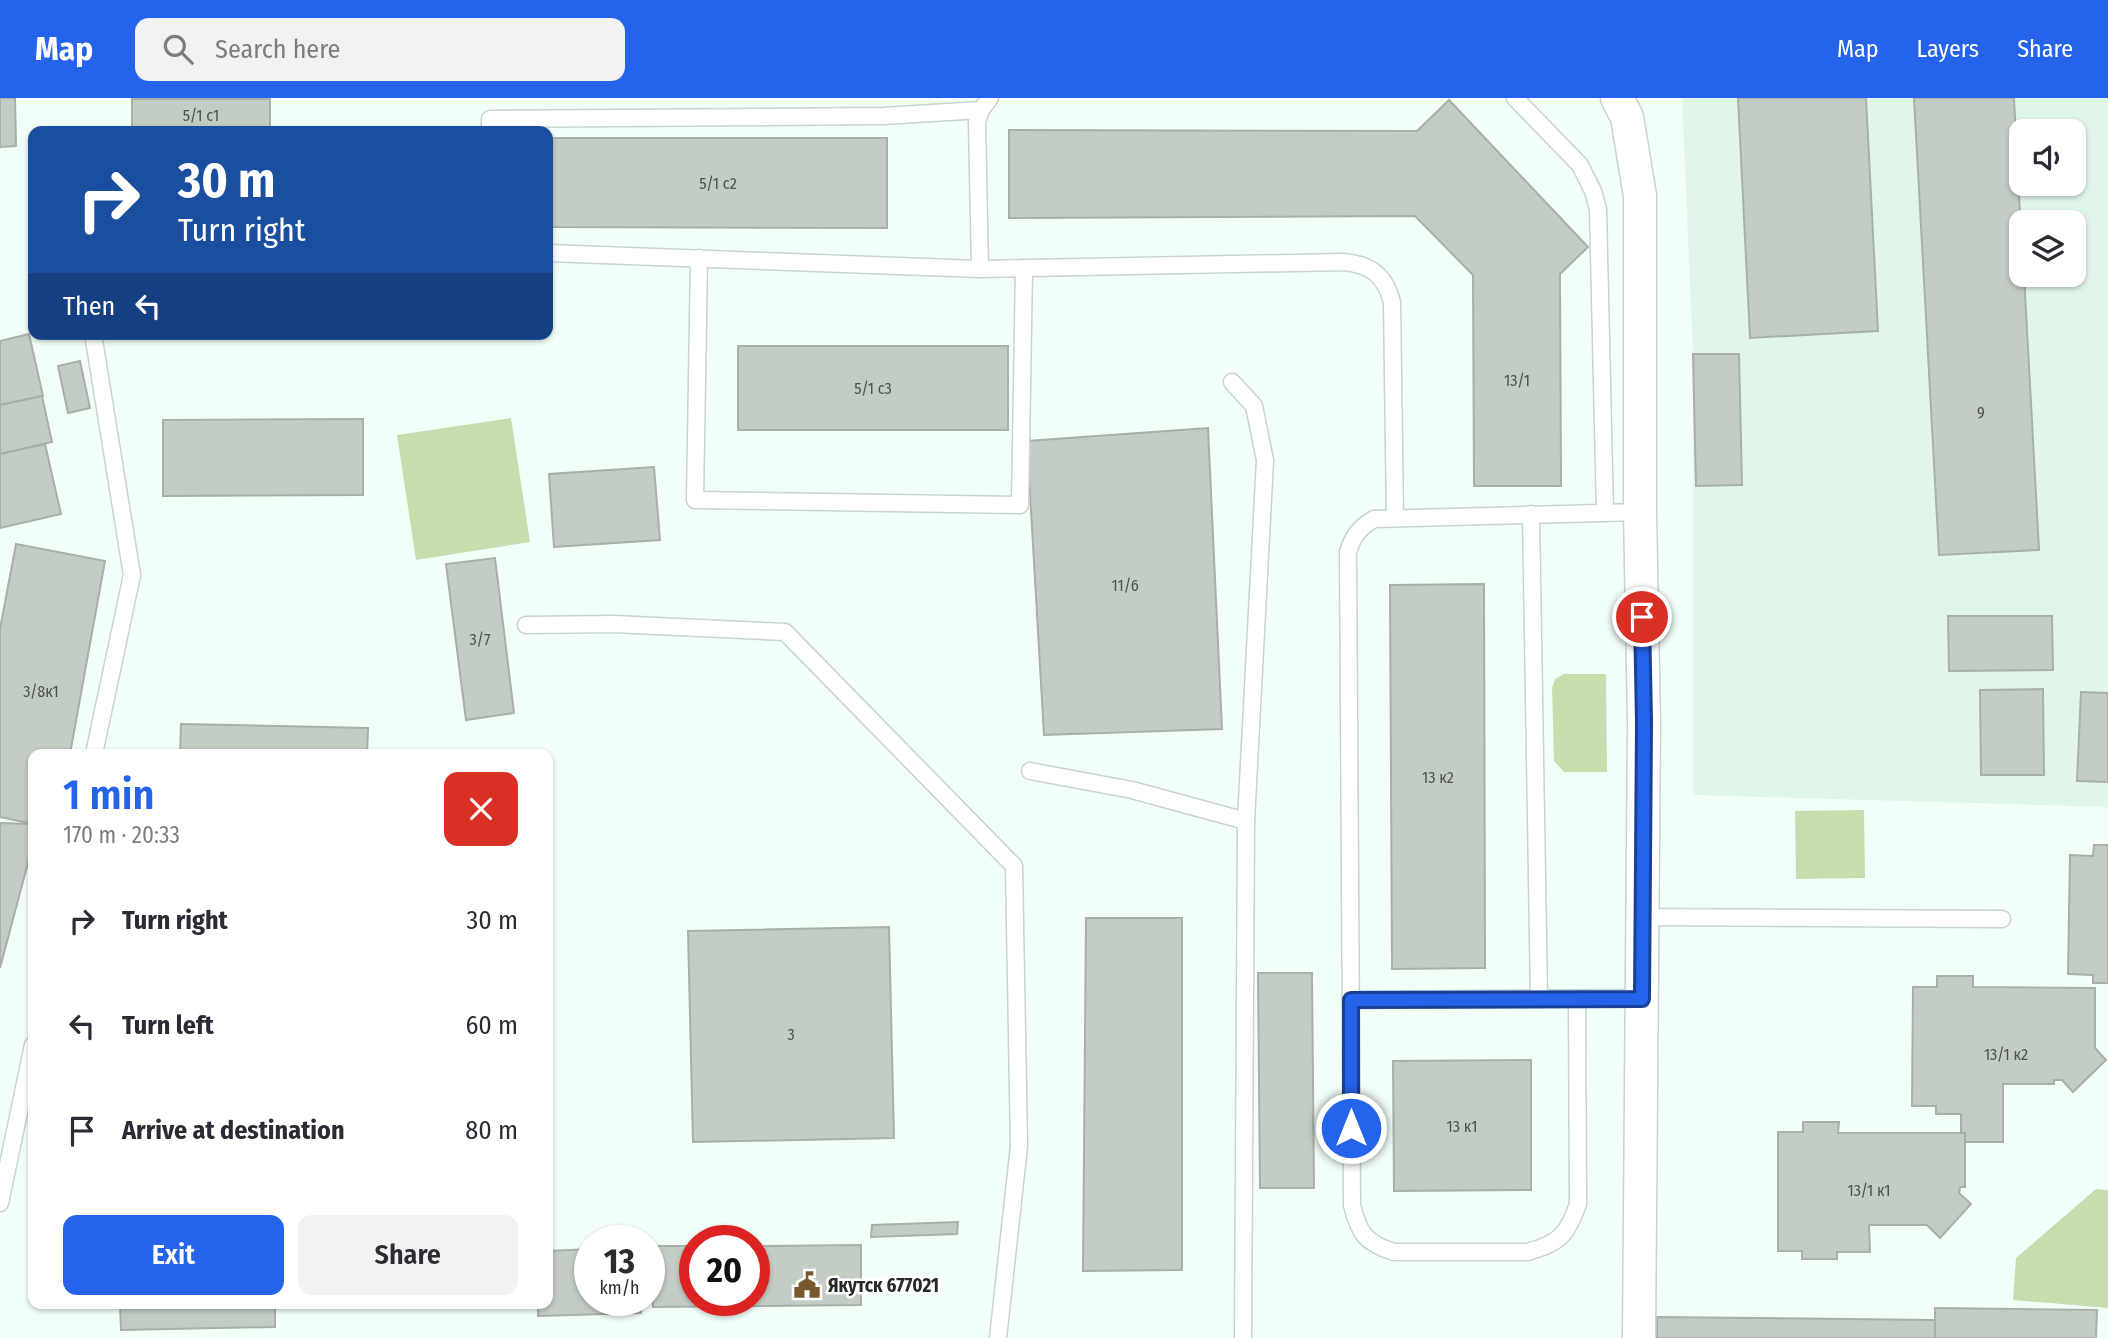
<!DOCTYPE html>
<meta charset="utf-8">
<style>
:root{--surface:#fff;--page:#f2f2f3;--text:#2b2b33;--muted:#7c7c81;--accent:#2563eb}
body{margin:0;font-family:"Fira Sans Condensed",sans-serif;background:var(--page);color:var(--text);height:100vh;display:flex;flex-direction:column;font-size:26px;white-space:nowrap}
*{box-sizing:border-box;margin:0}
p{font-size:23px;color:var(--muted)}
.icon{flex:none;width:38px;height:38px;fill:none;stroke:currentColor;stroke-width:2;stroke-linecap:round;stroke-linejoin:round}
.map{position:relative;flex:1;overflow:hidden}
.panel{position:absolute;left:28px;top:651px;width:525px;height:560px;display:flex;flex-direction:column;background:var(--surface);border-radius:14px;box-shadow:0 2px 5px #0004}
.panel>*{flex:none}
.top-card{position:absolute;left:28px;top:28px;width:525px;height:214px;border-radius:14px;box-shadow:0 2px 5px #0004;background:#1a4fa0;color:#fff;overflow:hidden}
.controls{position:absolute;left:2009px;top:21px;display:grid;gap:14px}
.controls a{display:grid;place-items:center;width:77px;height:77px;border-radius:14px;background:var(--surface);box-shadow:0 2px 5px #0004;font-size:35px}
.speed{position:absolute;left:574px;top:1127px;display:flex;gap:14px;font-size:35px;font-weight:700;text-align:center}
.speed>*{display:grid;place-content:center;width:91px;height:91px;border-radius:50%;background:var(--surface);box-shadow:0 2px 5px #0004;line-height:1}
.speed small{font-size:18px;font-weight:400}
.speed .limit{border:10px solid #d22;background:#fff;color:#111}
.pin{position:absolute;display:grid;place-items:center;width:60px;height:60px;color:#fff;margin:-30px;border:4px solid #fff;border-radius:50%;box-shadow:0 2px 7px #0007}
.me{position:absolute;width:77px;margin:-38px;rotate:0deg;stroke-linejoin:round;filter:drop-shadow(0 0 5px #0008)}
.turn{display:flex;align-items:center;gap:24px;height:147px;padding:0 35px;font-size:32px}
.turn .icon{width:91px;height:91px;stroke-width:2.5}
.turn b{display:block;font-size:49px;line-height:60px}
.then{display:flex;align-items:center;height:66px;padding:0 35px;background:#0003;gap:14px;font-size:26px}
.round{display:grid;place-items:center;flex:none;width:74px;height:74px;border-radius:14px;background:var(--page)}
.headline{display:flex;align-items:center;justify-content:space-between;height:119px;padding:0 35px}
h1{font-size:42px;font-weight:600;line-height:52px;color:var(--accent)}
.primary-button{display:flex;gap:14px;margin-top:auto;padding:14px 35px}
.primary-button a{flex:1;height:80px;border-radius:14px;background:var(--accent);color:#fff;font-size:28px;font-weight:600;line-height:80px;text-align:center}
.primary-button a+a{background:var(--page);color:var(--text)}
ul{padding:0;list-style:none}
li{display:flex;align-items:center;gap:21px;height:105px;padding:0 35px}
li div{flex:1}
li b{display:block;font-size:26px}
li em{font-style:normal}
header{display:flex;align-items:center;gap:42px;box-sizing:border-box;height:98px;padding:0 35px;background:var(--accent);color:#fff}
header strong{font-size:33px}
nav{display:flex;gap:38px;margin-inline-start:auto;font-size:24px}
.search{width:490px;height:63px;background:var(--page);display:flex;align-items:center;gap:18px;box-sizing:border-box;padding:0 24px;border-radius:14px;color:var(--muted);font-size:26px}
.map>svg:first-child{display:block}
</style>
<header>
<strong>Map</strong>
<div class="search"><svg class="icon" aria-label="search" viewBox="0 0 24 24"><circle cx="10" cy="10" r="6"/><path d="M15 15l6 6"/></svg>Search here</div>
<nav><a>Map</a><a>Layers</a><a>Share</a></nav>
</header>
<div class="map">
<svg width="2108" height="1240" viewBox="0 0 2108 1240">
<rect width="100%" height="100%" fill="#f2fff8"/>
<path fill="#e1f6eb" fill-rule="evenodd" d="M1682,0h426v709l-415,-12v-441zM2021,33h53v53h-53zM2021,124h53v53h-53z"/>
<g fill="#c8ddad">
<polygon points="511,320 530,444 416,462 397,337"/>
<polygon points="1564,576 1606,576 1607,674 1564,674 1554,663 1552,590 1555,581"/>
<polygon points="1864,712 1865,780 1796,781 1795,713"/>
<polygon points="2096,1091 2108,1092 2108,1210 2013,1202 2016,1160"/>
</g>
<g fill="#c4cdc4" stroke="#a8b0a7" stroke-width="2">
<polygon points="0,0 15,0 16,48 0,49"/>
<polygon points="1738,0 1866,0 1878,233 1750,240"/>
<polygon points="1914,0 2014,0 2021,135 2021,177 2024,177 2039,452 1939,457"/>
<rect x="132" y="1" width="138" height="32"/>
<polygon points="1449,2 1588,149 1560,176 1561,388 1474,388 1473,177 1415,118 1009,120 1009,32 1417,33"/>
<polygon points="548,40 887,40 887,130 548,129"/>
<polygon points="29,236 43,298 0,307 0,243"/>
<rect x="738" y="248" width="270" height="84"/>
<polygon points="1693,256 1739,256 1742,387 1696,388"/>
<polygon points="80,263 90,310 68,315 58,268"/>
<polygon points="42,298 52,344 0,356 0,307"/>
<polygon points="363,321 363,397 163,398 163,322"/>
<polygon points="1208,330 1222,631 1044,637 1027,343"/>
<polygon points="45,346 61,416 0,430 0,356"/>
<polygon points="654,369 660,442 554,449 549,376"/>
<polygon points="16,446 105,463 70,656 33,656 33,726 0,719 0,531"/>
<polygon points="495,460 514,615 466,622 446,466"/>
<polygon points="1484,486 1485,870 1392,871 1390,487"/>
<polygon points="1948,518 2052,518 2053,572 1949,573"/>
<polygon points="2043,591 2044,677 1981,677 1980,592"/>
<polygon points="2081,594 2108,595 2108,684 2077,683"/>
<polygon points="181,626 368,630 367,656 180,656"/>
<polygon points="0,725 33,726 33,746 0,870"/>
<polygon points="2094,747 2108,747 2108,885 2093,885 2093,877 2068,876 2070,757 2093,758"/>
<polygon points="1086,820 1182,820 1182,1172 1083,1173"/>
<polygon points="889,829 894,1040 693,1044 688,833"/>
<polygon points="1258,875 1312,875 1314,1090 1260,1090"/>
<polygon points="1937,878 1973,878 1973,889 2095,890 2095,950 2106,962 2073,994 2062,982 2054,982 2054,986 2003,986 2003,1044 1965,1044 1965,1035 1961,1035 1961,1016 1936,1016 1936,1008 1912,1008 1913,889 1937,889"/>
<polygon points="1531,962 1531,1092 1394,1093 1393,963"/>
<polygon points="1803,1024 1839,1024 1838,1035 1965,1035 1965,1089 1960,1089 1959,1095 1971,1106 1940,1140 1927,1127 1869,1127 1870,1154 1837,1154 1837,1161 1802,1161 1802,1153 1778,1153 1778,1034 1803,1034"/>
<polygon points="958,1124 957,1136 871,1139 872,1127"/>
<polygon points="861,1147 861,1207 653,1209 652,1148 695,1148 695,1202 754,1202 754,1148"/>
<polygon points="590,1151 590,1202 641,1202 641,1215 538,1218 538,1206 548,1206 548,1153"/>
<polygon points="120,1206 275,1206 275,1229 121,1232"/>
<polygon points="1935,1210 2097,1212 2096,1240 1935,1240"/>
<polygon points="1657,1219 1935,1222 1935,1240 1657,1240"/>
</g>
<g fill="none" stroke-linecap="round" stroke-linejoin="round">
<defs>
<g id="lane">
<path d="M990,0l-9,12 -4,12 3,147 363,-7c27,2 42,13 49,40l3,216"/>
<polyline points="1515,0 1580,67 1593,93 1598,111 1605,415"/>
<polyline points="490,33 490,21 883,18 981,12"/>
<polyline points="548,155 980,171"/>
<polyline points="699,160 695,402 1020,407 1024,170"/>
<polyline points="93,236 132,477 94,656"/>
<polyline points="1232,284 1254,308 1265,362 1246,723 1243,1240"/>
<polyline points="1531,416 1539,901"/>
<polyline points="526,527 614,526 785,534 1014,768 1019,1048 998,1240"/>
<polyline points="1030,673 1132,692 1246,723"/>
<polyline points="1642,819 2002,821"/>
<path d="M1577,901l1,205c-10,30 -19,40 -51,48h-133c-29,-9 -35,-19 -42,-47l-4,-653c5,-16 11,-24 26,-33l266,-7"/>
<polyline points="1351,902 1642,900"/>
<polyline points="0,1105 33,947"/>
</g>
<polyline id="street" points="1617,0 1627,19 1640,98 1640,414 1644,624 1639,1240"/>
</defs>
<use href="#lane" stroke="#c8d4ce" stroke-width="19"/>
<use href="#street" stroke="#c8d4ce" stroke-width="35"/>
<use href="#lane" stroke="#fff" stroke-width="16"/>
<use href="#street" stroke="#fff" stroke-width="32"/>
</g>
<g fill="none" stroke-linecap="round" stroke-linejoin="round">
<defs>
<polyline id="route" points="1351,1030 1351,902 1642,901 1644,624 1642,519"/>
</defs>
<use href="#route" stroke="#184099" stroke-width="18"/>
<use href="#route" stroke="#2563eb" stroke-width="12"/>
</g>
<defs>
<symbol id="civic-bare" viewBox="-9 -9 18 18"><path d="M-.6-6.5H3V-4.5H.6V-3L4-1V1h2V6H-6V1h2V-1L-.6-3ZM-1.2 2.5V6h2.4V2.5Z" fill="#78582e" stroke="#fff" stroke-width="2.5" paint-order="stroke"/></symbol>
</defs>
<g fill-rule="evenodd">
<use href="#civic-bare" x="788" y="1168" width="38" height="38"/>
</g>
<g text-anchor="middle" dominant-baseline="central" stroke-width="5" stroke-linejoin="round" paint-order="stroke">
<g font-size="16" fill="#4e534f">
<text x="201" y="17">5/1 с1</text>
<text x="718" y="85">5/1 с2</text>
<text x="1517" y="282">13/1</text>
<text x="873" y="290">5/1 с3</text>
<text x="1981" y="314">9</text>
<text x="1125" y="487">11/6</text>
<text x="480" y="541">3/7</text>
<text x="41" y="593">3/8к1</text>
<text x="1438" y="679">13 к2</text>
<text x="791" y="936">3</text>
<text x="2006" y="956">13/1 к2</text>
<text x="1462" y="1028">13 к1</text>
<text x="1869" y="1092">13/1 к1</text>
</g>
<g font-size="19" font-weight="bold" fill="#262a28" stroke="#fff" text-anchor="start">
<text x="828" y="1187">Якутск 677021</text>
</g>
</g>
</svg>
<div class="controls">
<a><svg class="icon" aria-label="sound" viewBox="0 0 24 24"><path d="M4 9h4l5-4v14l-5-4H4zM17 9q2 3 0 6"/></svg></a>
<a><svg class="icon" aria-label="layers" viewBox="0 0 24 24"><path d="M12 4l9 5-9 5-9-5zM3 14l9 5 9-5"/></svg></a>
</div>
<div class="speed"><div>13<small>km/h</small></div><div class="limit">20</div></div>
<div class="pin" style="left:1642px;top:519px;background:#d93025"><svg class="icon" aria-label="arrive" viewBox="0 0 24 24"><path d="M6 21V4h12l-3 4 3 4H6"/></svg></div>
<svg class="me" style="left:1351px;top:1030px" viewBox="-20 -20 40 40"><circle r="17" fill="#2563eb" stroke="#fff" stroke-width="3"/><path d="M0-11L8 9 0 5-8 9z" fill="#fff"/></svg>
<div class="top-card">
<div class="turn"><svg class="icon" aria-label="right" viewBox="0 0 24 24"><path d="M7 20v-9h11M14 6l5 5-5 5"/></svg><div><b>30 m</b>Turn right</div></div>
<div class="then">Then<svg class="icon" aria-label="left" viewBox="0 0 24 24"><path d="M17 20v-9H6M10 6l-5 5 5 5"/></svg></div>
</div>
<section class="panel">
<div class="headline"><div><h1>1 min</h1><p>170 m · 20:33</p></div><a class="round" style="background:#d93025;color:#fff"><svg class="icon" aria-label="close" viewBox="0 0 24 24"><path d="M6 6l12 12M18 6L6 18"/></svg></a></div>
<ul>
<li><svg class="icon" aria-label="right" viewBox="0 0 24 24"><path d="M7 20v-9h11M14 6l5 5-5 5"/></svg><div><b>Turn right</b></div><em>30 m</em></li>
<li><svg class="icon" aria-label="left" viewBox="0 0 24 24"><path d="M17 20v-9H6M10 6l-5 5 5 5"/></svg><div><b>Turn left</b></div><em>60 m</em></li>
<li><svg class="icon" aria-label="arrive" viewBox="0 0 24 24"><path d="M6 21V4h12l-3 4 3 4H6"/></svg><div><b>Arrive at destination</b></div><em>80 m</em></li>
</ul>
<div class="primary-button"><a>Exit</a><a>Share</a></div>
</section>
</div>
